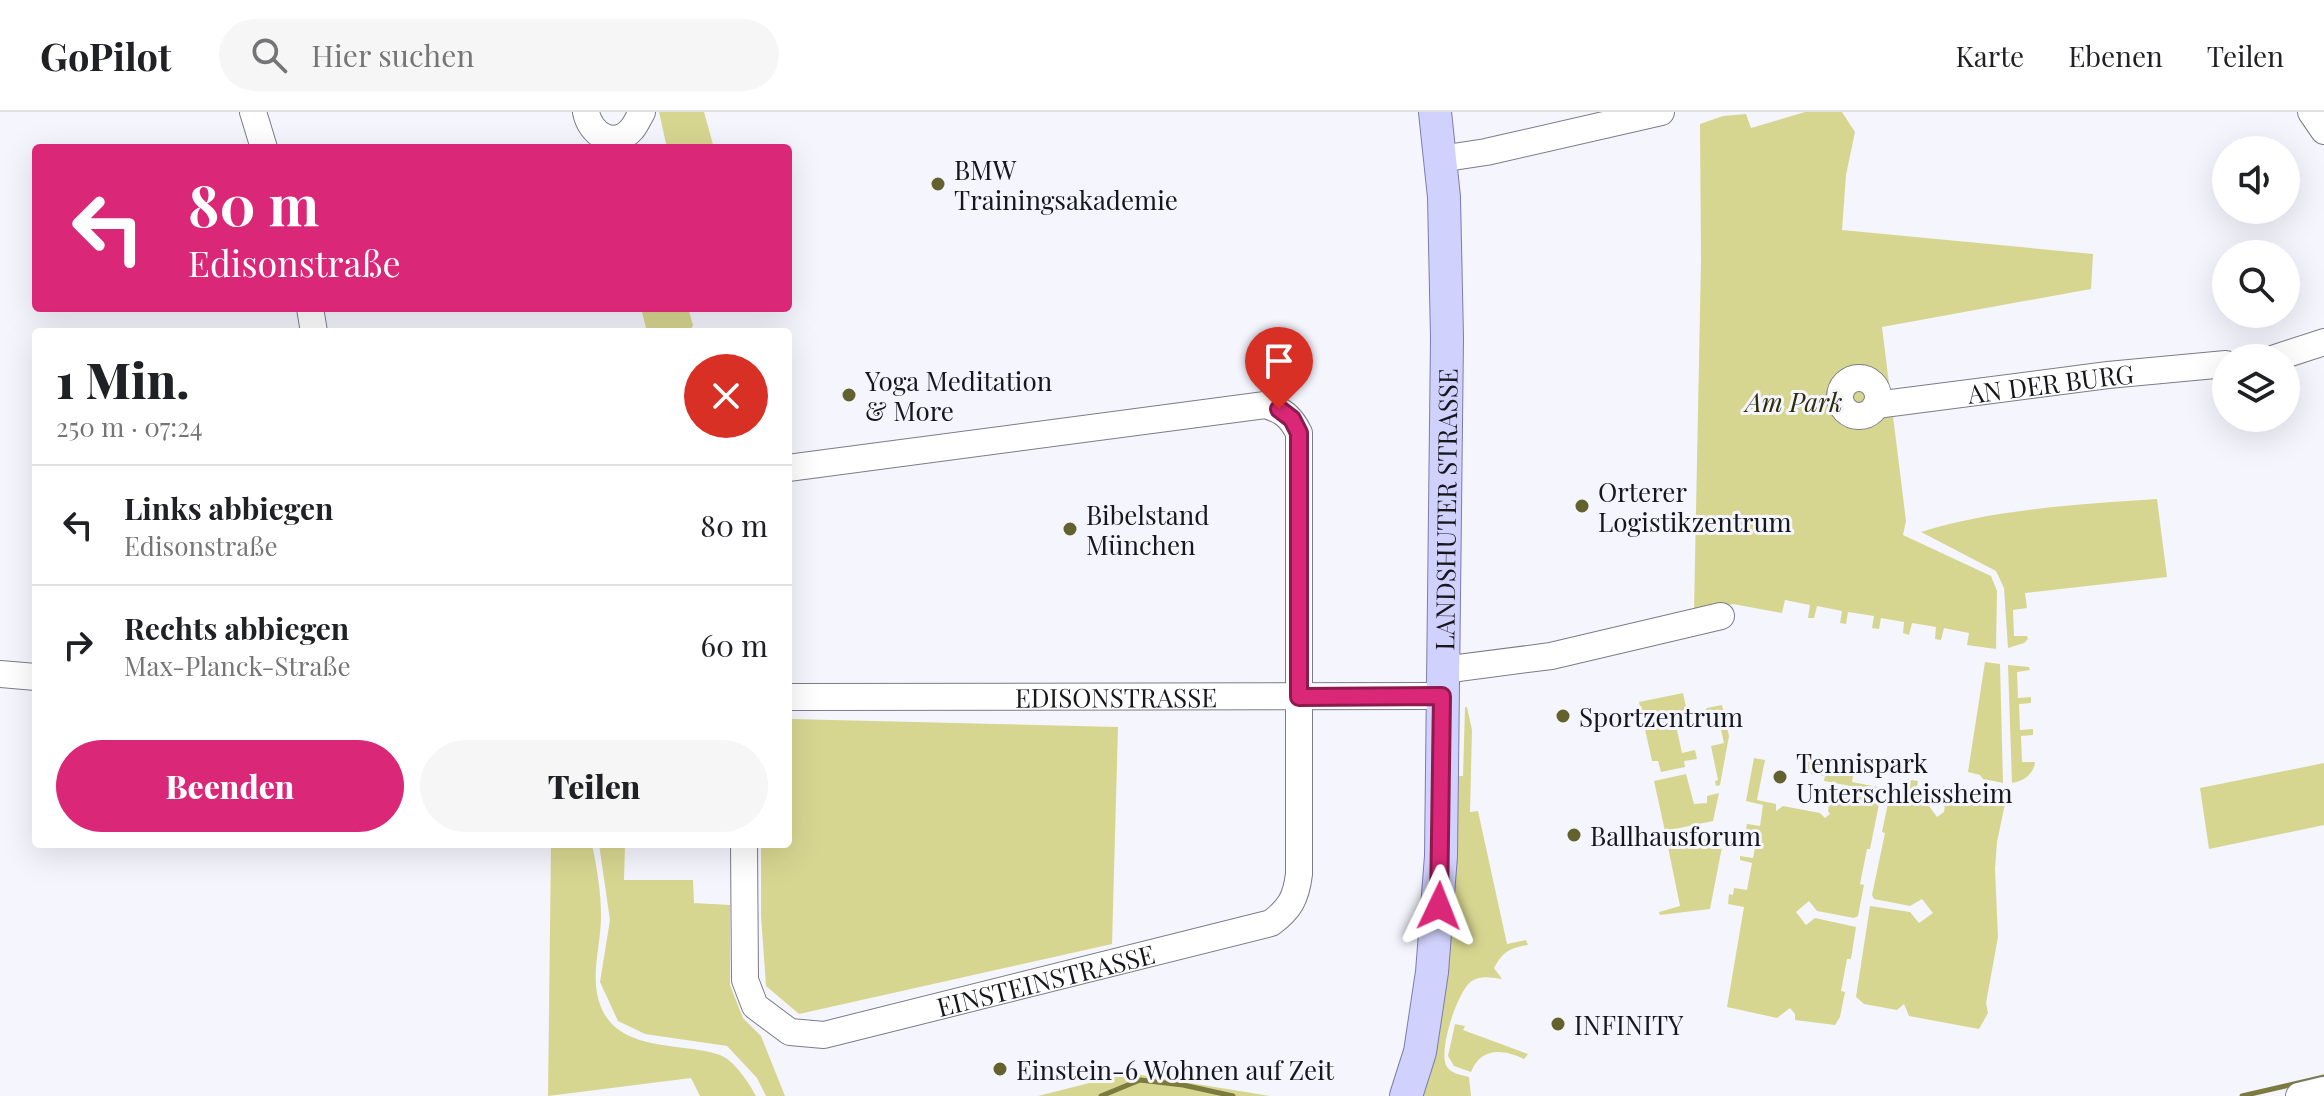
<!DOCTYPE html>
<html lang="de">
<meta charset="utf-8">
<style>
:root{--surface:#fff;--page:#f6f6f6;--text:#202124;--muted:#757577;--line:#e0e0e0;--accent:#db2777}
body{margin:0;font-family:"Playfair Display",serif;background:var(--page);color:var(--text);height:100vh;display:flex;flex-direction:column;font-size:30px;white-space:nowrap}
*{box-sizing:border-box;margin:0}
p{font-size:26px;color:var(--muted)}
.icon{flex:none;width:44px;height:44px;fill:none;stroke:currentColor;stroke-width:2;stroke-linecap:round;stroke-linejoin:round}
.map{position:relative;flex:1;overflow:hidden}
.details{position:absolute;left:32px;top:216px;width:760px;height:520px;display:flex;flex-direction:column;background:var(--surface);border-radius:8px;box-shadow:0 8px 32px #0002}
.details>*{flex:none}
.hud{position:absolute;left:32px;top:32px;width:760px;height:168px;border-radius:8px;box-shadow:0 8px 32px #0002;background:#db2777;color:#fff;overflow:hidden}
.controls{position:absolute;left:2212px;top:24px;display:grid;gap:16px}
.controls a{display:grid;place-items:center;width:88px;height:88px;border-radius:50%;background:var(--surface);box-shadow:0 8px 32px #0002;font-size:40px}
.pin{position:absolute;display:grid;place-items:center;width:68px;height:68px;color:#fff;margin:-82px -34px;border-radius:50% 50% 50% 0;rotate:-45deg;box-shadow:0 0 8px #0007}
.pin .icon{rotate:45deg}
.me{position:absolute;width:88px;margin:-44px;rotate:2deg;stroke-linejoin:round;filter:drop-shadow(0 0 6px #0008)}
.turn{display:flex;align-items:center;gap:28px;height:168px;padding:0 24px;font-size:36px}
.turn .icon{width:104px;height:104px;stroke-width:2.5}
.turn b{display:block;font-size:56px;line-height:68px}
.round{display:grid;place-items:center;flex:none;width:84px;height:84px;border-radius:42px;background:var(--page)}
.headline{display:flex;align-items:center;justify-content:space-between;height:136px;padding:0 24px}
h1{font-size:48px;font-weight:800;line-height:60px}
.primary-button{display:flex;gap:16px;margin-top:auto;padding:16px 24px}
.primary-button a{flex:1;height:92px;border-radius:48px;background:var(--accent);color:#fff;font-size:32px;font-weight:800;line-height:92px;text-align:center}
.primary-button a+a{background:var(--page);color:var(--text)}
ul{padding:0;list-style:none}
li{display:flex;align-items:center;gap:24px;height:120px;padding:0 24px;border-top:2px solid var(--line)}
li div{flex:1}
li b{display:block;font-size:30px}
li em{font-style:normal}
header{display:flex;align-items:center;gap:48px;box-sizing:border-box;height:112px;padding:0 40px;background:var(--surface);border-bottom:2px solid var(--line)}
header strong{font-size:38px}
nav{display:flex;gap:44px;margin-inline-start:auto;font-size:28px}
.search{width:560px;height:72px;background:var(--page);display:flex;align-items:center;gap:20px;box-sizing:border-box;padding:0 28px;border-radius:44px;color:var(--muted);font-size:30px}
.map>svg:first-child{display:block}
</style>
<header>
<strong>GoPilot</strong>
<div class="search"><svg class="icon" aria-label="search" viewBox="0 0 24 24"><circle cx="10" cy="10" r="6"/><path d="M15 15l6 6"/></svg>Hier suchen</div>
<nav><a>Karte</a><a>Ebenen</a><a>Teilen</a></nav>
</header>
<div class="map">
<svg width="2324" height="984" viewBox="0 0 2324 984">
<rect width="100%" height="100%" fill="#f5f5fe"/>
<g fill="#d7d690">
<polygon points="659,0 704,0 714,36 667,36"/>
<polygon points="1805,0 1842,0 1855,20 1846,63 1842,118 2093,142 2091,177 1882,215 1906,409 1903,423 1991,464 1997,479 1996,537 1967,533 1969,521 1944,516 1941,528 1935,527 1936,515 1912,511 1909,523 1903,521 1904,510 1881,506 1879,517 1872,516 1874,504 1848,500 1846,512 1840,511 1842,499 1817,494 1814,506 1808,506 1810,493 1785,488 1782,501 1733,492 1694,499 1701,149 1700,12 1723,4 1746,2 1751,16"/>
<polygon points="641,196 688,196 693,213 690,220 647,220"/>
<path d="M2157,387l10,78 -142,16 2,15 -14,2 1,26h13l1,3 -4,4 -16,5 -4,-60 -8,-17 -75,-39c71,-23 161,-28 236,-33z"/>
<polygon points="1985,550 2000,552 2003,671 1983,667 1980,663 1968,660"/>
<path d="M2008,553l21,2 1,3 -13,2 1,26 13,-1v6l-12,1 1,26 13,-1v6l-12,1 1,26h13c-1,12 -12,20 -23,21z"/>
<polygon points="1683,581 1689,609 1676,613 1682,641 1695,638 1697,647 1684,649 1685,655 1661,660 1658,649 1652,649 1639,590"/>
<polygon points="1722,593 1729,624 1720,673 1716,674 1715,669 1718,668 1711,634 1724,631 1717,600 1704,600 1707,596"/>
<path d="M1465,595h2l5,23 -2,82 8,-1 29,133 19,-4 2,5c-19,3 -25,7 -34,23l8,11c-10,-1 -21,-4 -30,2 -14,8 -35,72 -25,86 5,7 15,8 22,10l2,19h-48l11,-44 23,-276h6z"/>
<polygon points="791,607 1118,615 1112,832 799,902 766,874 761,804 761,732 788,732 788,609"/>
<polygon points="1754,646 1765,648 1757,688 1776,692 1776,699 1783,694 1820,701 1825,706 1830,702 1828,699 1831,679 1876,688 1879,692 1870,737 1867,737 1860,772 1864,773 1858,804 1854,806 1817,799 1809,789 1796,800 1806,813 1815,806 1856,815 1851,847 1847,847 1841,879 1845,880 1840,905 1835,913 1795,908 1795,902 1790,896 1777,906 1727,895 1744,795 1728,792 1729,782 1733,783 1734,776 1747,778 1752,751 1740,748 1740,744 1753,746 1758,720 1746,717 1747,712 1760,714 1763,693 1746,689"/>
<polygon points="1806,649 1854,658 1852,670 1878,675 1877,679 1824,669 1825,664 1803,661"/>
<polygon points="2324,651 2324,713 2209,737 2200,676"/>
<polygon points="1686,662 1694,692 1707,691 1707,684 1719,681 1713,709 1665,719 1654,669"/>
<polygon points="1911,668 1918,669 1916,682 1941,686 1943,674 1949,675 1948,687 1960,689 1962,677 2002,684 2006,687 1997,730 1995,757 1998,825 1986,891 1988,901 1979,917 1909,904 1904,892 1897,898 1864,892 1856,885 1870,794 1910,800 1919,811 1933,801 1922,787 1910,794 1874,787 1872,783 1885,721 1882,720 1888,691 1893,688 1929,694 1937,705 1944,700 1945,692 1883,680 1883,676 1909,680"/>
<polygon points="1710,725 1718,729 1722,735 1710,797 1660,803 1659,800 1680,794 1668,735"/>
<path d="M551,732h41c5,25 9,47 9,72 0,31 -12,62 0,91 19,46 81,35 119,48 14,5 29,28 36,41h-56l-9,-18 -143,18z"/>
<polygon points="599,732 625,732 624,768 693,768 694,791 730,793 730,873 743,906 761,924 785,984 766,984 757,966 727,934 645,922 618,909 600,870 610,808"/>
<path d="M1455,912l10,2 -2,4 65,24 -4,5c-21,-10 -43,-12 -53,13l-17,-6 -6,-10z"/>
<polygon points="1129,961 1270,984 1038,984"/>
</g>
<g fill="none" stroke-linecap="round" stroke-linejoin="round">
<g stroke="#7b7a3f" stroke-width="5">
<polyline points="1101,984 1140,968 1183,973 1233,984"/>
<polyline points="2242,984 2324,965"/>
</g>
<defs>
<g id="minor">
<polyline points="253,0 264,36"/>
<path d="M586,0c4,22 28,38 46,17 4,-5 7,-12 10,-17"/>
<polyline points="2311,0 2324,19"/>
<polyline points="1440,47 1486,40 1661,0"/>
<polyline points="310,196 314,220"/>
<polyline points="2275,246 2324,230"/>
<circle cx="1859" cy="285" r="19"/>
<path id="s1" d="M1876,293l232,-30 118,-11"/>
<polyline points="1443,558 1551,544 1721,504"/>
<polyline points="0,562 36,565"/>
<path id="s2" d="M788,585l654,-1"/>
<path id="s3" d="M744,732l1,136 10,26 35,26 34,3 447,-112c19,-14 25,-25 28,-49v-441c-8,-16 -16,-23 -34,-28l-477,63"/>
<polyline points="2299,984 2324,978"/>
</g>
<g id="major">
<path id="s4" d="M1406,984l14,-44 12,-80 9,-116 6,-518 -3,-141 -9,-85"/>
</g>
</defs>
<use href="#minor" stroke="#7c7c88" stroke-width="28"/>
<use href="#major" stroke="#7b7cad" stroke-width="34"/>
<use href="#minor" stroke="#fff" stroke-width="26"/>
<use href="#major" stroke="#d1d1fd" stroke-width="32"/>
</g>
<g fill="none" stroke-linecap="round" stroke-linejoin="round">
<defs>
<polyline id="route" points="1279,297 1292,307 1299,321 1299,585 1442,584 1439,794"/>
</defs>
<use href="#route" stroke="#8e194d" stroke-width="20"/>
<use href="#route" stroke="#db2777" stroke-width="14"/>
</g>
<g fill="#63612e" stroke="#f5f5fe" stroke-width="3">
<circle cx="938" cy="72" r="8"/>
<circle cx="849" cy="283" r="8"/>
<circle cx="1582" cy="394" r="8"/>
<circle cx="1070" cy="417" r="8"/>
<circle cx="1563" cy="604" r="8"/>
<circle cx="1780" cy="665" r="8"/>
<circle cx="1574" cy="723" r="8"/>
<circle cx="1558" cy="912" r="8"/>
<circle cx="1000" cy="957" r="8"/>
</g>
<g text-anchor="middle" dominant-baseline="central" stroke-width="6" stroke-linejoin="round" paint-order="stroke">
<g font-size="26" fill="#16161b" stroke="#f5f5fe" text-anchor="start">
<text x="954" y="57">BMW<tspan x="954" dy="30">Trainingsakademie</tspan></text>
<text x="865" y="268">Yoga Meditation<tspan x="865" dy="30">&amp; More</tspan></text>
<text x="1598" y="379">Orterer<tspan x="1598" dy="30">Logistikzentrum</tspan></text>
<text x="1086" y="402">Bibelstand<tspan x="1086" dy="30">München</tspan></text>
<text x="1579" y="604">Sportzentrum</text>
<text x="1796" y="650">Tennispark<tspan x="1796" dy="30">Unterschleissheim</tspan></text>
<text x="1590" y="723">Ballhausforum</text>
<text x="1574" y="912">INFINITY</text>
<text x="1016" y="957">Einstein-6 Wohnen auf Zeit</text>
</g>
<g font-size="26" fill="#16161b" stroke="#f5f5fe">
<text stroke="none"><textPath href="#s1" startOffset="176">AN DER BURG</textPath></text>
<text stroke="none"><textPath href="#s4" startOffset="590">LANDSHUTER STRASSE</textPath></text>
<text stroke="none"><textPath href="#s2" startOffset="328">EDISONSTRASSE</textPath></text>
<text stroke="none"><textPath href="#s3" startOffset="470">EINSTEINSTRASSE</textPath></text>
</g>
<g font-size="26" font-style="italic" fill="#2e2d07" stroke="#f5f5fe">
<text x="1794" y="289">Am Park</text>
</g>
</g>
</svg>
<div class="controls">
<a><svg class="icon" aria-label="sound" viewBox="0 0 24 24"><path d="M4 9h4l5-4v14l-5-4H4zM17 9q2 3 0 6"/></svg></a>
<a><svg class="icon" aria-label="search" viewBox="0 0 24 24"><circle cx="10" cy="10" r="6"/><path d="M15 15l6 6"/></svg></a>
<a><svg class="icon" aria-label="layers" viewBox="0 0 24 24"><path d="M12 4l9 5-9 5-9-5zM3 14l9 5 9-5"/></svg></a>
</div>
<div class="pin" style="left:1279px;top:297px;background:#d93025"><svg class="icon" aria-label="arrive" viewBox="0 0 24 24"><path d="M6 21V4h12l-3 4 3 4H6"/></svg></div>
<svg class="me" style="left:1439px;top:794px" viewBox="-20 -20 40 40"><path d="M0-17L14 15 0 8-14 15z" fill="#db2777" stroke="#fff" stroke-width="4"/></svg>
<div class="hud">
<div class="turn"><svg class="icon" aria-label="left" viewBox="0 0 24 24"><path d="M17 20v-9H6M10 6l-5 5 5 5"/></svg><div><b>80 m</b>Edisonstraße</div></div>
</div>
<section class="details">
<div class="headline"><div><h1>1 Min.</h1><p>250 m · 07:24</p></div><a class="round" style="background:#d93025;color:#fff"><svg class="icon" aria-label="close" viewBox="0 0 24 24"><path d="M6 6l12 12M18 6L6 18"/></svg></a></div>
<ul>
<li><svg class="icon" aria-label="left" viewBox="0 0 24 24"><path d="M17 20v-9H6M10 6l-5 5 5 5"/></svg><div><b>Links abbiegen</b><p>Edisonstraße</p></div><em>80 m</em></li>
<li><svg class="icon" aria-label="right" viewBox="0 0 24 24"><path d="M7 20v-9h11M14 6l5 5-5 5"/></svg><div><b>Rechts abbiegen</b><p>Max-Planck-Straße</p></div><em>60 m</em></li>
</ul>
<div class="primary-button"><a>Beenden</a><a>Teilen</a></div>
</section>
</div>
